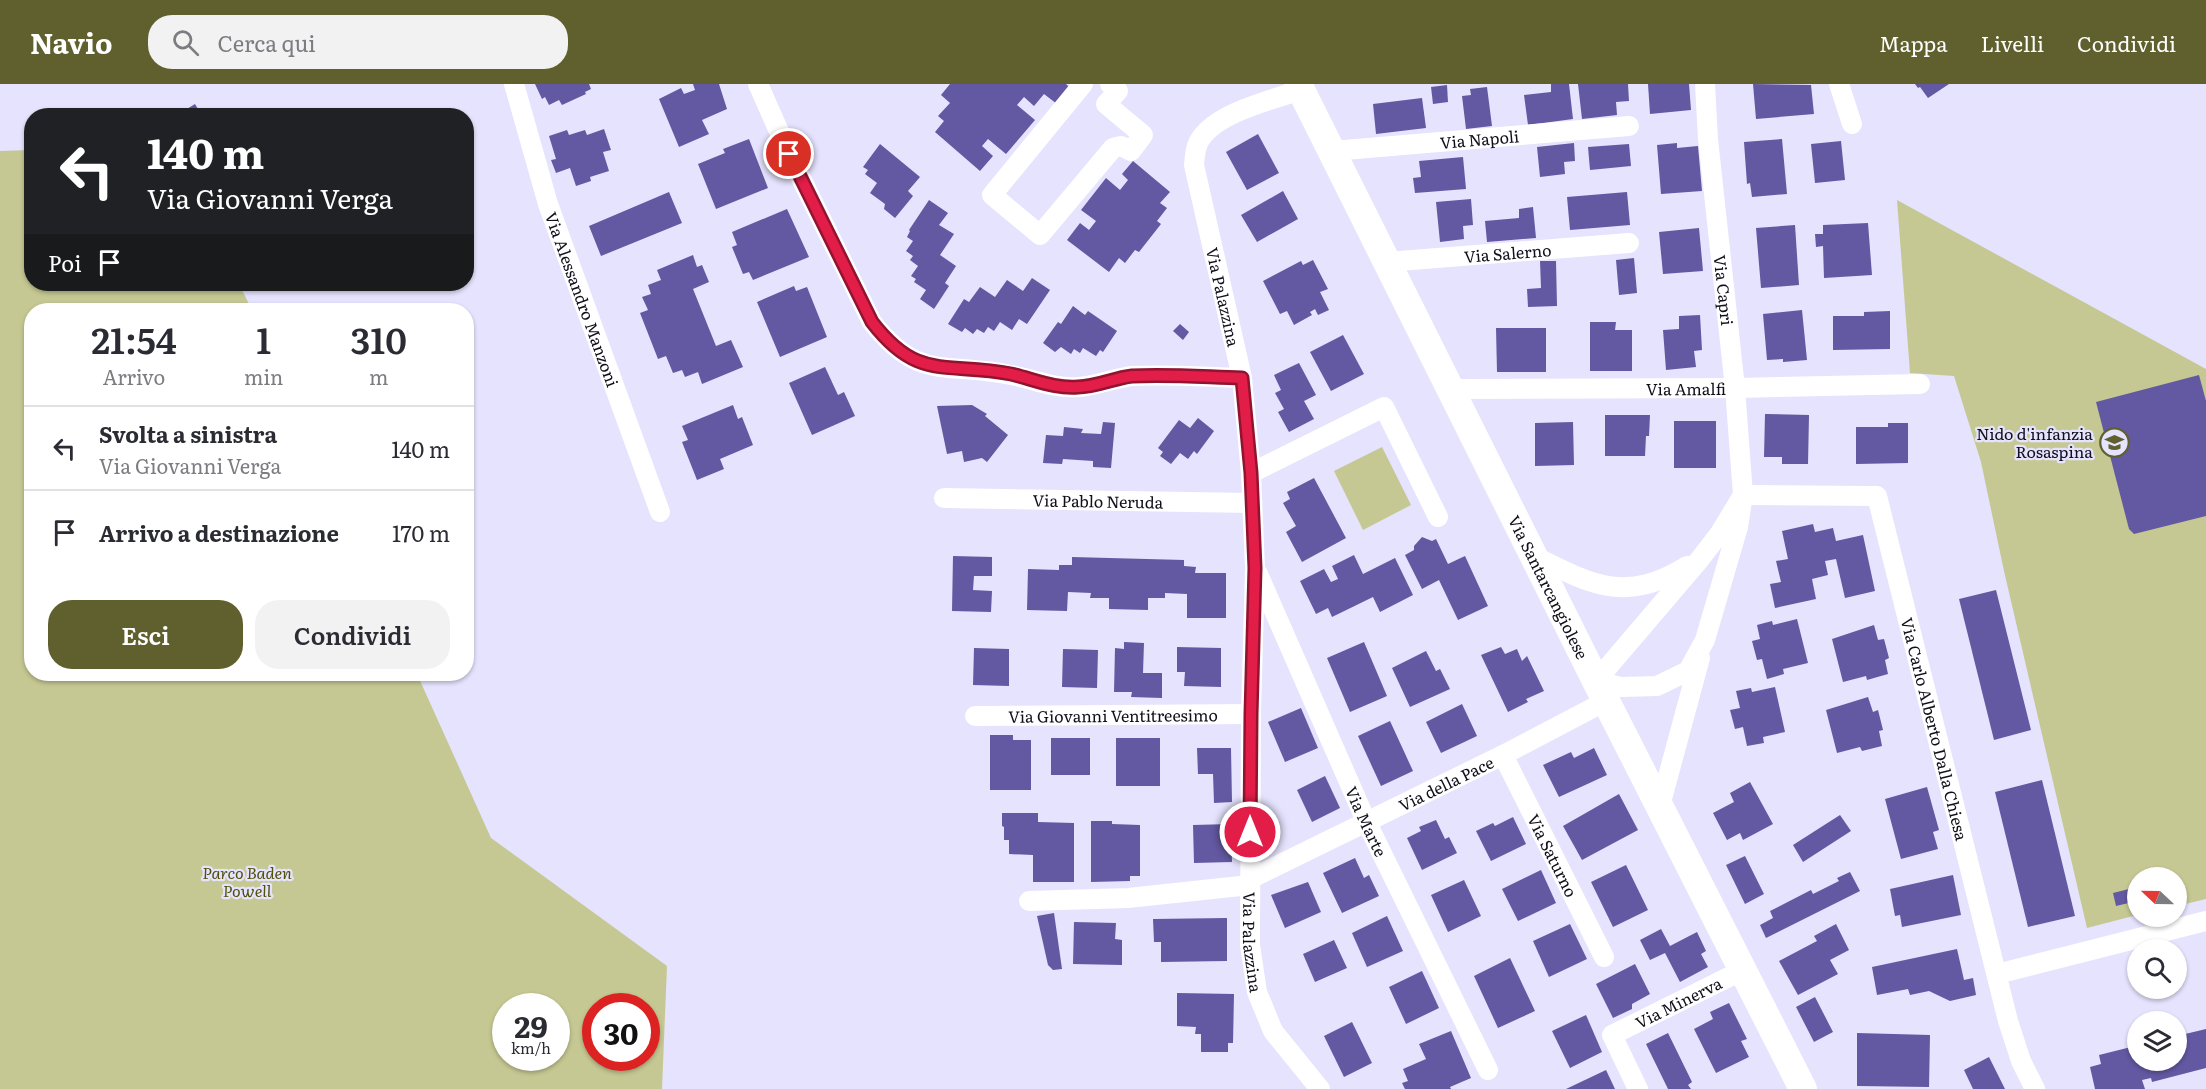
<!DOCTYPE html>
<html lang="it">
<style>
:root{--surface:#fff;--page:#f2f2f3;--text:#2b2b33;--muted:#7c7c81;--line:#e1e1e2;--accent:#5f602d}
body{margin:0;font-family:Literata,serif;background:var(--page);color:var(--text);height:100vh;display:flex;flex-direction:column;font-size:22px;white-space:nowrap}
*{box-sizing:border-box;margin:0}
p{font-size:20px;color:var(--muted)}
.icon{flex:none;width:33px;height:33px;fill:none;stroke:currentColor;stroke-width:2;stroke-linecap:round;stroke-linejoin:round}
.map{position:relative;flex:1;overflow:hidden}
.panel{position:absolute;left:24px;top:219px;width:450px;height:378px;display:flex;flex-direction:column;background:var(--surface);border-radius:24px;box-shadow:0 2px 4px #0004}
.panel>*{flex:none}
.banner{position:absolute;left:24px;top:24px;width:450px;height:183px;border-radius:24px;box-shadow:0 2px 4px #0004;background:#202124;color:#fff;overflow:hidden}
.needle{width:39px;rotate:292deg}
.controls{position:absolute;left:2127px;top:783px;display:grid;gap:12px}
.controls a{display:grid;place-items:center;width:60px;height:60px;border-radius:50%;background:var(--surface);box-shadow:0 2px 4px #0004;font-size:30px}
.speed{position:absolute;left:492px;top:909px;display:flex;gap:12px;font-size:30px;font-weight:700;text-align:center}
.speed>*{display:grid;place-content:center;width:78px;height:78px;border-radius:50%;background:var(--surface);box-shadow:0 2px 4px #0004;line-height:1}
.speed small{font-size:15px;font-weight:400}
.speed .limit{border:9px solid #d22;background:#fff;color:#111}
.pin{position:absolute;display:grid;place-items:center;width:51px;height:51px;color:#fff;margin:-26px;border:3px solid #fff;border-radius:50%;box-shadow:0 2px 6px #0007}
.me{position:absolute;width:66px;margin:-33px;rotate:0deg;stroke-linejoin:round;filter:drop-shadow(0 0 4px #0008)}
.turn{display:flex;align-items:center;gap:21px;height:126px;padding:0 24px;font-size:27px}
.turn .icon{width:78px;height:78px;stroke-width:2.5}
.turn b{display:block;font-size:42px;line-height:51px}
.then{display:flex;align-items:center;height:57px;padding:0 24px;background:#0003;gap:12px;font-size:22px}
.eta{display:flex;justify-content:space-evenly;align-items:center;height:102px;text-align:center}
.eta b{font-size:36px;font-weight:600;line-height:42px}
.cta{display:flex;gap:12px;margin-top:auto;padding:12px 24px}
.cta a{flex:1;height:69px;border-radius:24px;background:var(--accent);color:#fff;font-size:24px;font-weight:600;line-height:69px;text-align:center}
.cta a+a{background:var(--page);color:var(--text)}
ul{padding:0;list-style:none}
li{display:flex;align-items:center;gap:18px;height:84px;padding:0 24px;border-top:2px solid var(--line)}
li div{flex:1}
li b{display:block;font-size:22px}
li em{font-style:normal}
header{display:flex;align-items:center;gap:36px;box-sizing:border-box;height:84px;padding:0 30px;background:var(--accent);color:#fff}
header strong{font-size:28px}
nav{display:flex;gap:33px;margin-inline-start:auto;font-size:21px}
.search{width:420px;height:54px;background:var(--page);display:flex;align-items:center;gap:15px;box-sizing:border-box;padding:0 21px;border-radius:24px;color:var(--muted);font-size:22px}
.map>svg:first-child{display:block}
</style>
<header>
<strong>Navio</strong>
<div class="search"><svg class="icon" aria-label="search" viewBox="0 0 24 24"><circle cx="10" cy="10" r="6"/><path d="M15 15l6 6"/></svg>Cerca qui</div>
<nav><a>Mappa</a><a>Livelli</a><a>Condividi</a></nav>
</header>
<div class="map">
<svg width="2206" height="1005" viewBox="0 0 2206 1005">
<rect width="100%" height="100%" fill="#e5e3fd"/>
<g fill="#c6c893" fill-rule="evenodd">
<path d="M31,66l1,134h207l13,26h-220v364h385l74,164 176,128 -5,123h-662v-938zM556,922v52h-50v-52zM646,922v52h-50v-52z"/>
<polygon points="1897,116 2206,285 2206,815 2177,822 2176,794 2138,794 2137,831 2087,844 2004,487 1981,378 1954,292 1910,289"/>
<polygon points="1382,363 1411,421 1363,446 1334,387"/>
</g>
<g fill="#6358a2">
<polygon points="535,0 589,0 591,5 585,8 586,10 562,21 559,16 549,21 545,13 542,15"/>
<polygon points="693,0 719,0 727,25 702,36 709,50 679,63 659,15 681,4 684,10 695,6"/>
<polygon points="950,0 1066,0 1070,4 1057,20 1044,10 1034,22 1024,13 1017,21 1035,36 1006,70 988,55 982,62 993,72 980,87 935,48 944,37 938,32 950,19 941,11"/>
<polygon points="1551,0 1569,0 1573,35 1528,41 1524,11 1551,8"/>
<polygon points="1578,0 1628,0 1629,17 1616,18 1617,31 1582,35"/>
<polygon points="1648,0 1689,0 1691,26 1650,30"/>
<polygon points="1753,0 1811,1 1814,30 1756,35"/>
<polygon points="1915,0 1949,0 1928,14 1920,3 1918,4"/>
<polygon points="1447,1 1448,18 1433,20 1431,3"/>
<polygon points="1487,3 1492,42 1466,45 1462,12 1471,11 1470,5"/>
<polygon points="1422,14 1426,44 1376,50 1373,20"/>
<polygon points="195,20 202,32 185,32 182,28"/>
<polygon points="604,45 611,66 603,68 609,87 590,93 591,97 576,102 570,84 556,89 551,76 556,75 549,52 567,46 569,51 585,46 587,51"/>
<polygon points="1258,50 1279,89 1247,106 1226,68"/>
<polygon points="749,55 768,104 716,125 698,80 725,69 723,65"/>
<polygon points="1782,55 1787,110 1752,113 1750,99 1747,100 1744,58"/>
<polygon points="1841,57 1845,96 1815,99 1811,60"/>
<polygon points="1574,59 1575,77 1564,78 1565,90 1540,93 1537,63"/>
<polygon points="1677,59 1677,64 1698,62 1702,107 1661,110 1657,61"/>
<polygon points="880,60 920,93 908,107 913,112 895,134 884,125 885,120 870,109 877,99 865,90 868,86 863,83"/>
<polygon points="1629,60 1631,82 1590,86 1588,63"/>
<polygon points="1463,73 1466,105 1415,109 1413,94 1421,93 1419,77"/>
<polygon points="1133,77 1170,108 1160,119 1167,124 1157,137 1161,140 1139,168 1135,166 1125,179 1119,174 1109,188 1067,156 1080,139 1089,146 1096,137 1081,126 1106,94 1120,106 1128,96 1122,90"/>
<polygon points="1283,107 1298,135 1257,158 1241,131"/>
<polygon points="669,108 682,139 601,172 589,142"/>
<polygon points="1627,108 1630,141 1570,146 1567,113"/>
<polygon points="1471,115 1473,141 1463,142 1464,155 1440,158 1436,118"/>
<polygon points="929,116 948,129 939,141 954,150 940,171 956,182 945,199 949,202 934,225 920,215 926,206 914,198 916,195 911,192 918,182 910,176 913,172 906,167 913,157 907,153 910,147 909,146"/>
<polygon points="1533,123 1536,154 1487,158 1485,137 1519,134 1519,125"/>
<polygon points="787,125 809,173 753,196 749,188 743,190 732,163 737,161 732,148"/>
<polygon points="1868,139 1872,191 1824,194 1823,162 1816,163 1815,150 1823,150 1823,141"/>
<polygon points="1795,141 1799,201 1761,204 1756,144"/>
<polygon points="1699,144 1703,187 1663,190 1659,148"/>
<polygon points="693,171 697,183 702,181 709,198 693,205 716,262 731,256 743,283 702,300 698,288 685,293 682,286 673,289 666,272 658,275 640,229 648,226 642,213 651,210 648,201 661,196 657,186"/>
<polygon points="1634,174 1637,209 1619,211 1616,176"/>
<polygon points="1313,176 1328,205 1320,208 1329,226 1318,231 1315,225 1310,228 1312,231 1294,241 1287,227 1280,230 1263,197 1301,177 1303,181"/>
<polygon points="1540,177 1556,177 1557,222 1528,223 1527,205 1541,204"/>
<polygon points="1032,194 1050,206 1027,240 1019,235 1012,246 1000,238 994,247 988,243 984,249 977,245 973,250 965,244 962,248 948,240 964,215 969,218 980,203 995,213 1007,196 1023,207"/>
<polygon points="794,202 796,207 807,203 827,253 780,273 757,218"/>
<polygon points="1073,222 1085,231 1088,227 1117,247 1103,268 1100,266 1096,272 1083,264 1080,269 1074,265 1071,270 1061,263 1055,268 1043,259 1058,238 1061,240"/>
<polygon points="1802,226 1807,276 1783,278 1783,275 1767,276 1763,230"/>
<polygon points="1890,227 1890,265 1833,266 1833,232 1864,232 1864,228"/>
<polygon points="1700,231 1702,266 1694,267 1696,283 1666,286 1663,246 1679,245 1679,232"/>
<polygon points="1590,238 1616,238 1615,246 1632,246 1632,287 1590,287"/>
<polygon points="1180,240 1189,248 1183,256 1173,247"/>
<polygon points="1496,244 1546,244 1546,288 1497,288"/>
<polygon points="1343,251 1364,290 1331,307 1310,268"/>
<polygon points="1299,279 1316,311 1304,317 1314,335 1289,348 1278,328 1284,325 1275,309 1281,306 1274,291"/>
<polygon points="825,283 838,311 844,308 855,332 812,351 789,299"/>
<polygon points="2199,291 2206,317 2206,432 2134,450 2129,445 2096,318"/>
<polygon points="733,321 738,335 742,333 753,361 720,375 724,385 697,396 682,358 688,356 682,342"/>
<polygon points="972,321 987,330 985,332 1008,351 987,378 982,374 964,378 962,367 947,370 937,322"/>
<polygon points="1765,330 1809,331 1808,380 1782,380 1782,373 1764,373"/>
<polygon points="1605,331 1650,331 1649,352 1646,352 1645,372 1605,372"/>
<polygon points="1198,334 1214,347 1197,370 1194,367 1188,375 1180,369 1171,380 1160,372 1163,368 1158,364 1179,336 1190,344"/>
<rect x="1674" y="337" width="42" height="47"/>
<polygon points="1103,338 1115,339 1111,384 1093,383 1093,377 1063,375 1062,380 1043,379 1046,351 1063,352 1064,343 1083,345 1081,349 1101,350"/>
<polygon points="1573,338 1574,381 1535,382 1535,339"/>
<polygon points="1888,339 1908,339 1908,379 1856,380 1856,343 1888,343"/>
<polygon points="1314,394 1346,454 1302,478 1286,448 1296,442 1283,419 1290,415 1287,408"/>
<polygon points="1813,440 1815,448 1833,444 1836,457 1863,451 1875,507 1845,514 1836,475 1825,477 1828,491 1812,495 1816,515 1775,524 1770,500 1781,498 1776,477 1788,475 1782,447"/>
<polygon points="1422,453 1432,457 1436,455 1448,480 1465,472 1488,522 1458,536 1439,496 1422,505 1405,471 1414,466 1414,462"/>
<polygon points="1354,471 1363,490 1395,474 1413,511 1380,528 1373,513 1332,533 1328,524 1316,530 1300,497 1324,485 1331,498 1338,495 1332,482"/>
<polygon points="953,472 992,473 992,492 974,492 973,506 992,507 991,528 952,527"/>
<polygon points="1072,473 1184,476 1184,482 1196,483 1195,489 1226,489 1226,534 1187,534 1187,510 1165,509 1165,514 1148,514 1148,526 1109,525 1109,514 1090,514 1091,509 1068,508 1067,527 1027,526 1028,485 1059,486 1059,481 1072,481"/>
<polygon points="1996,506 2031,646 1994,656 1959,515"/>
<polygon points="1797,535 1808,579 1783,585 1784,590 1767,595 1762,575 1757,576 1752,557 1760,555 1757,541 1772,537 1773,541"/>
<polygon points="1874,541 1878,556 1884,555 1889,574 1885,576 1888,590 1867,596 1866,592 1843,598 1832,555"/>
<polygon points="1124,558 1144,559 1143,589 1162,589 1162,614 1131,613 1132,608 1114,608 1115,564 1124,565"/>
<polygon points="1364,558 1387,612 1350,628 1327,574"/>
<polygon points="1177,563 1221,564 1221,603 1184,602 1185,588 1177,588"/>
<polygon points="1501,563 1505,570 1517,565 1522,577 1527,572 1544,607 1526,615 1528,618 1508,628 1481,571"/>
<polygon points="974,564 1009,565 1009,602 973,601"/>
<polygon points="1063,565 1098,566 1097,604 1062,603"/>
<polygon points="1426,567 1436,587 1440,585 1450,605 1410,623 1392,584"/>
<polygon points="1775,603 1785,648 1763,653 1764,659 1747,662 1743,643 1735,645 1730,626 1740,624 1736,607 1751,604 1752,608"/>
<polygon points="1868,613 1873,628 1878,626 1883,646 1879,647 1882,662 1862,667 1860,663 1837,669 1826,626"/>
<polygon points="1462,620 1477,652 1441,669 1426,638"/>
<polygon points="1301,624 1318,664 1285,678 1268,638"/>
<polygon points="1390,637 1413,687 1381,702 1358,652"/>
<polygon points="990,651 1013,651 1013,656 1031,656 1031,706 990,706"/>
<rect x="1051" y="654" width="39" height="37"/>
<rect x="1116" y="654" width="44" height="48"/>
<polygon points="1197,664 1231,664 1232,718 1214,719 1213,690 1198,690"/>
<polygon points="1594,664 1607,691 1559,713 1543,681 1571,668 1574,674"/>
<polygon points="1325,692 1340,724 1312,738 1297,706"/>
<polygon points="2042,696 2075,832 2028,843 1995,708"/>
<polygon points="1750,698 1773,740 1743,756 1740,749 1727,756 1713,729 1734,718 1730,709"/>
<polygon points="1927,703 1939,746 1933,748 1938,765 1901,775 1885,715"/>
<polygon points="1619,710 1638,746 1582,776 1563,742"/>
<polygon points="1002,729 1038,729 1038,738 1074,739 1074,798 1033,798 1033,771 1009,770 1009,756 1004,756 1004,743 1002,742"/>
<polygon points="1840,731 1851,747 1803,778 1793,761"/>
<polygon points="1513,733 1526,760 1491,777 1476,747 1493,739 1495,742"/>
<polygon points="1436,736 1445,755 1449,753 1457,769 1422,786 1407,754 1421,747 1419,743"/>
<polygon points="1091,737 1112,737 1112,740 1140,741 1140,792 1130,792 1130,797 1091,798"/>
<polygon points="1231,740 1232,778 1194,779 1193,741"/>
<polygon points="1745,772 1764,810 1745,820 1726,781"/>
<polygon points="1355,774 1364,794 1369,791 1379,812 1342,829 1323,789"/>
<polygon points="1626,781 1648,826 1613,843 1591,798"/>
<polygon points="1541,786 1556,819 1518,837 1502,805"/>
<polygon points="1850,788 1860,807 1766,854 1760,841 1773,834 1770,827 1811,806 1813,810 1839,797 1837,794"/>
<polygon points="1953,791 1961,831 1902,843 1900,831 1895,832 1890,805"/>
<polygon points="1464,796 1481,832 1448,848 1431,811"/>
<polygon points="1308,798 1321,828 1285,844 1271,811"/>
<polygon points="2129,805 2133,818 2116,822 2113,809"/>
<polygon points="1054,829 1062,885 1053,886 1048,881 1037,832"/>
<polygon points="1387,832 1403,867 1367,883 1352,849"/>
<polygon points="1227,834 1227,877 1161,878 1161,858 1154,858 1153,835"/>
<polygon points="1074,838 1116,839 1115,855 1122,856 1122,881 1073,880"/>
<polygon points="1570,840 1587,875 1549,893 1533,857"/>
<polygon points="1836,840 1849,866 1830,876 1838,890 1798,911 1779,877 1817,857 1814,852"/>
<polygon points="1661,845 1670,862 1697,848 1706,867 1701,870 1708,883 1680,898 1665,869 1650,876 1640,856"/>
<polygon points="1334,856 1347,884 1315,898 1303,870"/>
<polygon points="1957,865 1964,896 1973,894 1976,911 1950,917 1929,907 1910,911 1908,905 1877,911 1872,883"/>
<polygon points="1510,874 1535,927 1498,944 1474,892"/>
<polygon points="1635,880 1650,910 1632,920 1632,925 1613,934 1596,900"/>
<polygon points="1422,887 1439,924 1406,940 1389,903"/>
<polygon points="1177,909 1234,910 1233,959 1228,959 1228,968 1201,968 1201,950 1195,950 1196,943 1177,942"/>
<polygon points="1815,913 1833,948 1814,958 1796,923"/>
<polygon points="1729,919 1747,955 1741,957 1749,973 1716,989 1694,945 1713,935 1710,928"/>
<polygon points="1586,931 1602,968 1570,984 1552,947"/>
<polygon points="1352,938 1372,979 1344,993 1324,952"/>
<polygon points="2206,945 2206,984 2152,998 2151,994 2142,996 2145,1005 2095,1005 2090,983 2101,980 2099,971 2135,962 2138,976 2176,976 2176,948 2180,947 2181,951"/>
<polygon points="1451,947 1471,994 1450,1003 1451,1005 1405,1005 1402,999 1408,997 1403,985 1426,975 1419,960"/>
<polygon points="1668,949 1692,998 1688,1001 1691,1005 1668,1005 1646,960"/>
<polygon points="1857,949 1930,951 1929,1003 1857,1002"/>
<polygon points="1989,973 2005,1005 1973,1005 1964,986"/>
<polygon points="1606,986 1615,1005 1566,1005"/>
</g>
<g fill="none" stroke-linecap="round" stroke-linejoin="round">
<g stroke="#fff" stroke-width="20">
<path id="s1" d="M514,0l34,120 112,308"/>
<path d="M758,0l31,70 83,168c47,61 75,39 139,53 22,4 44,14 67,12 18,-1 36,-9 54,-11 36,-2 73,1 110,2"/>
<polyline points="1083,0 992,111 1040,151 1113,64 1121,62 1131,67 1143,51 1106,20 1118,7 1110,0"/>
<path id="s2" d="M1705,0l3,55 27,249 8,107 -5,32 -33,113 -17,31 -31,15 -36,1 -25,-6 104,-122 20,-26 23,-38"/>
<polyline points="1839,0 1852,40"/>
<path id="s3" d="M1301,6c-30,10 -82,22 -100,48 -6,8 -6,18 -7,27l48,213 9,95 4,95 -4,146 -1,231 7,47 16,39 47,58"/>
<path id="s4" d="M1332,67l297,-25"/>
<path id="s5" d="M1386,178l243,-19"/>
<path id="s6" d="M1450,305l285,-1 185,-4"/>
<polyline points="1251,389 1384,323 1438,433"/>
<path id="s7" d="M1743,411l134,1 131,525 13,40 14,28"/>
<path id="s8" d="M944,414l308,5"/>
<path d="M1534,472c58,29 92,48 153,10"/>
<path id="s9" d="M1258,490l108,247 122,249"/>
<path id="s10" d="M975,632l276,-2"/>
<path id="s11" d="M1503,671l101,202"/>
<polyline points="1660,722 1700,574"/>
<path id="s12" d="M1250,795l253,-124 103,-54"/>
<polyline points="1029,817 1128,814 1250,801"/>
<polyline points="1997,890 2206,837"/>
<path id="s13" d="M1638,1005l-26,-54 131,-65"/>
</g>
<path stroke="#fff" stroke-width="28" id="s14" d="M1298,0l308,617 197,388"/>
</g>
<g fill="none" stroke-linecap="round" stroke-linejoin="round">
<defs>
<path id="route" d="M789,70l83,168c47,61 75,39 139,52 22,5 44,15 67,13 18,0 36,-9 54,-11 36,-2 73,1 110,2l9,95 4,95 -4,146 -1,118"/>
</defs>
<use href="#route" stroke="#92132f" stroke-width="15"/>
<use href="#route" stroke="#e11d48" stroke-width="10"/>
</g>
<defs>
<symbol id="school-ring" viewBox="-11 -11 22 22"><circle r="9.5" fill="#e5e3fd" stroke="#5f602d" stroke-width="1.5"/><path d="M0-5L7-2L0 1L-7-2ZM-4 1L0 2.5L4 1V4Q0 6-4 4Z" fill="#5f602d"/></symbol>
</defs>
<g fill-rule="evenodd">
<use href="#school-ring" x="2098" y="342" width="33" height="33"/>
</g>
<g text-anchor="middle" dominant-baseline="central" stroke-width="4.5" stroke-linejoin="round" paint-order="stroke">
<g font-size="16" fill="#100f1a" stroke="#e5e3fd">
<text stroke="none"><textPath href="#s4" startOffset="148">Via Napoli</textPath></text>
<text stroke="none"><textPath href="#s5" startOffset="122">Via Salerno</textPath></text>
<text stroke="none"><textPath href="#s2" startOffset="207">Via Capri</textPath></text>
<text stroke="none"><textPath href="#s3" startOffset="276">Via Palazzina</textPath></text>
<text stroke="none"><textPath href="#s1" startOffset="226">Via Alessandro Manzoni</textPath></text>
<text stroke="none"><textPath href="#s6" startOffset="236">Via Amalfi</textPath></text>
<text stroke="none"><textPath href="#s8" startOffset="154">Via Pablo Neruda</textPath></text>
<text stroke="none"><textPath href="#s14" startOffset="562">Via Santarcangiolese</textPath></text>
<text stroke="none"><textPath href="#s10" startOffset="138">Via Giovanni Ventitreesimo</textPath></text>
<text stroke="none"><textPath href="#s7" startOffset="374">Via Carlo Alberto Dalla Chiesa</textPath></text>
<text stroke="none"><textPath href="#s12" startOffset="218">Via della Pace</textPath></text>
<text stroke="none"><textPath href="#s9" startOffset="270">Via Marte</textPath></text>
<text stroke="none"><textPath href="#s11" startOffset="112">Via Saturno</textPath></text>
<text stroke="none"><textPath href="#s3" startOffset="924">Via Palazzina</textPath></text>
<text stroke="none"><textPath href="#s13" startOffset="134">Via Minerva</textPath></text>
</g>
<g font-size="16" fill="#100f1a" stroke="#e5e3fd" text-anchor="end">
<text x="2093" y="349">Nido d'infanzia<tspan x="2093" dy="18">Rosaspina</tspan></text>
</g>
<g font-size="16" font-style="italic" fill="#505008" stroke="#e5e3fd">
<text x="247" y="788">Parco Baden<tspan x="247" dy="18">Powell</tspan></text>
</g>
</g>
</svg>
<div class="controls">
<a><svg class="needle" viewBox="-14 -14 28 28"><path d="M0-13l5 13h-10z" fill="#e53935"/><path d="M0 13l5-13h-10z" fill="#7c7c81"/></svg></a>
<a><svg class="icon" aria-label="search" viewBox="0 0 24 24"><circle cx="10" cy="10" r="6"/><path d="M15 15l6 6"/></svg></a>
<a><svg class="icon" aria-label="layers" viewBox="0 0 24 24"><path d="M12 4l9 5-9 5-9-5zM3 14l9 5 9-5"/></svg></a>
</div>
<div class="speed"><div>29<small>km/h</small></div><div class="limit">30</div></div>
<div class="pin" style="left:789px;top:70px;background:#d93025"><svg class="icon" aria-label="arrive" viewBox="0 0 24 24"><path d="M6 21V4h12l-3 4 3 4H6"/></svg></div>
<svg class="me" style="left:1250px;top:748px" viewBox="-20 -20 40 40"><circle r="17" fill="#e11d48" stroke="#fff" stroke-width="3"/><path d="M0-11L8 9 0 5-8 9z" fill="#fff"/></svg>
<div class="banner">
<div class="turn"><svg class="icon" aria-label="left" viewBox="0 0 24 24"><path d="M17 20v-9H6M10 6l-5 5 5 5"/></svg><div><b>140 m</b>Via Giovanni Verga</div></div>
<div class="then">Poi<svg class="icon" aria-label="arrive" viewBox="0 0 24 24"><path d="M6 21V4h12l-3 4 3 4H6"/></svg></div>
</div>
<section class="panel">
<div class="eta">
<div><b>21:54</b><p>Arrivo</p></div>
<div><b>1</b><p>min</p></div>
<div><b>310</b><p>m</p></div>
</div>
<ul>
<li><svg class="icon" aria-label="left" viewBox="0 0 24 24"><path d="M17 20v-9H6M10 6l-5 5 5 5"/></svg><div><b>Svolta a sinistra</b><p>Via Giovanni Verga</p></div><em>140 m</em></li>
<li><svg class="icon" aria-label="arrive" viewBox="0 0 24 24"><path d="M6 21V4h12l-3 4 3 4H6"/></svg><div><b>Arrivo a destinazione</b></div><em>170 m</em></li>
</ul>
<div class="cta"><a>Esci</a><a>Condividi</a></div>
</section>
</div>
